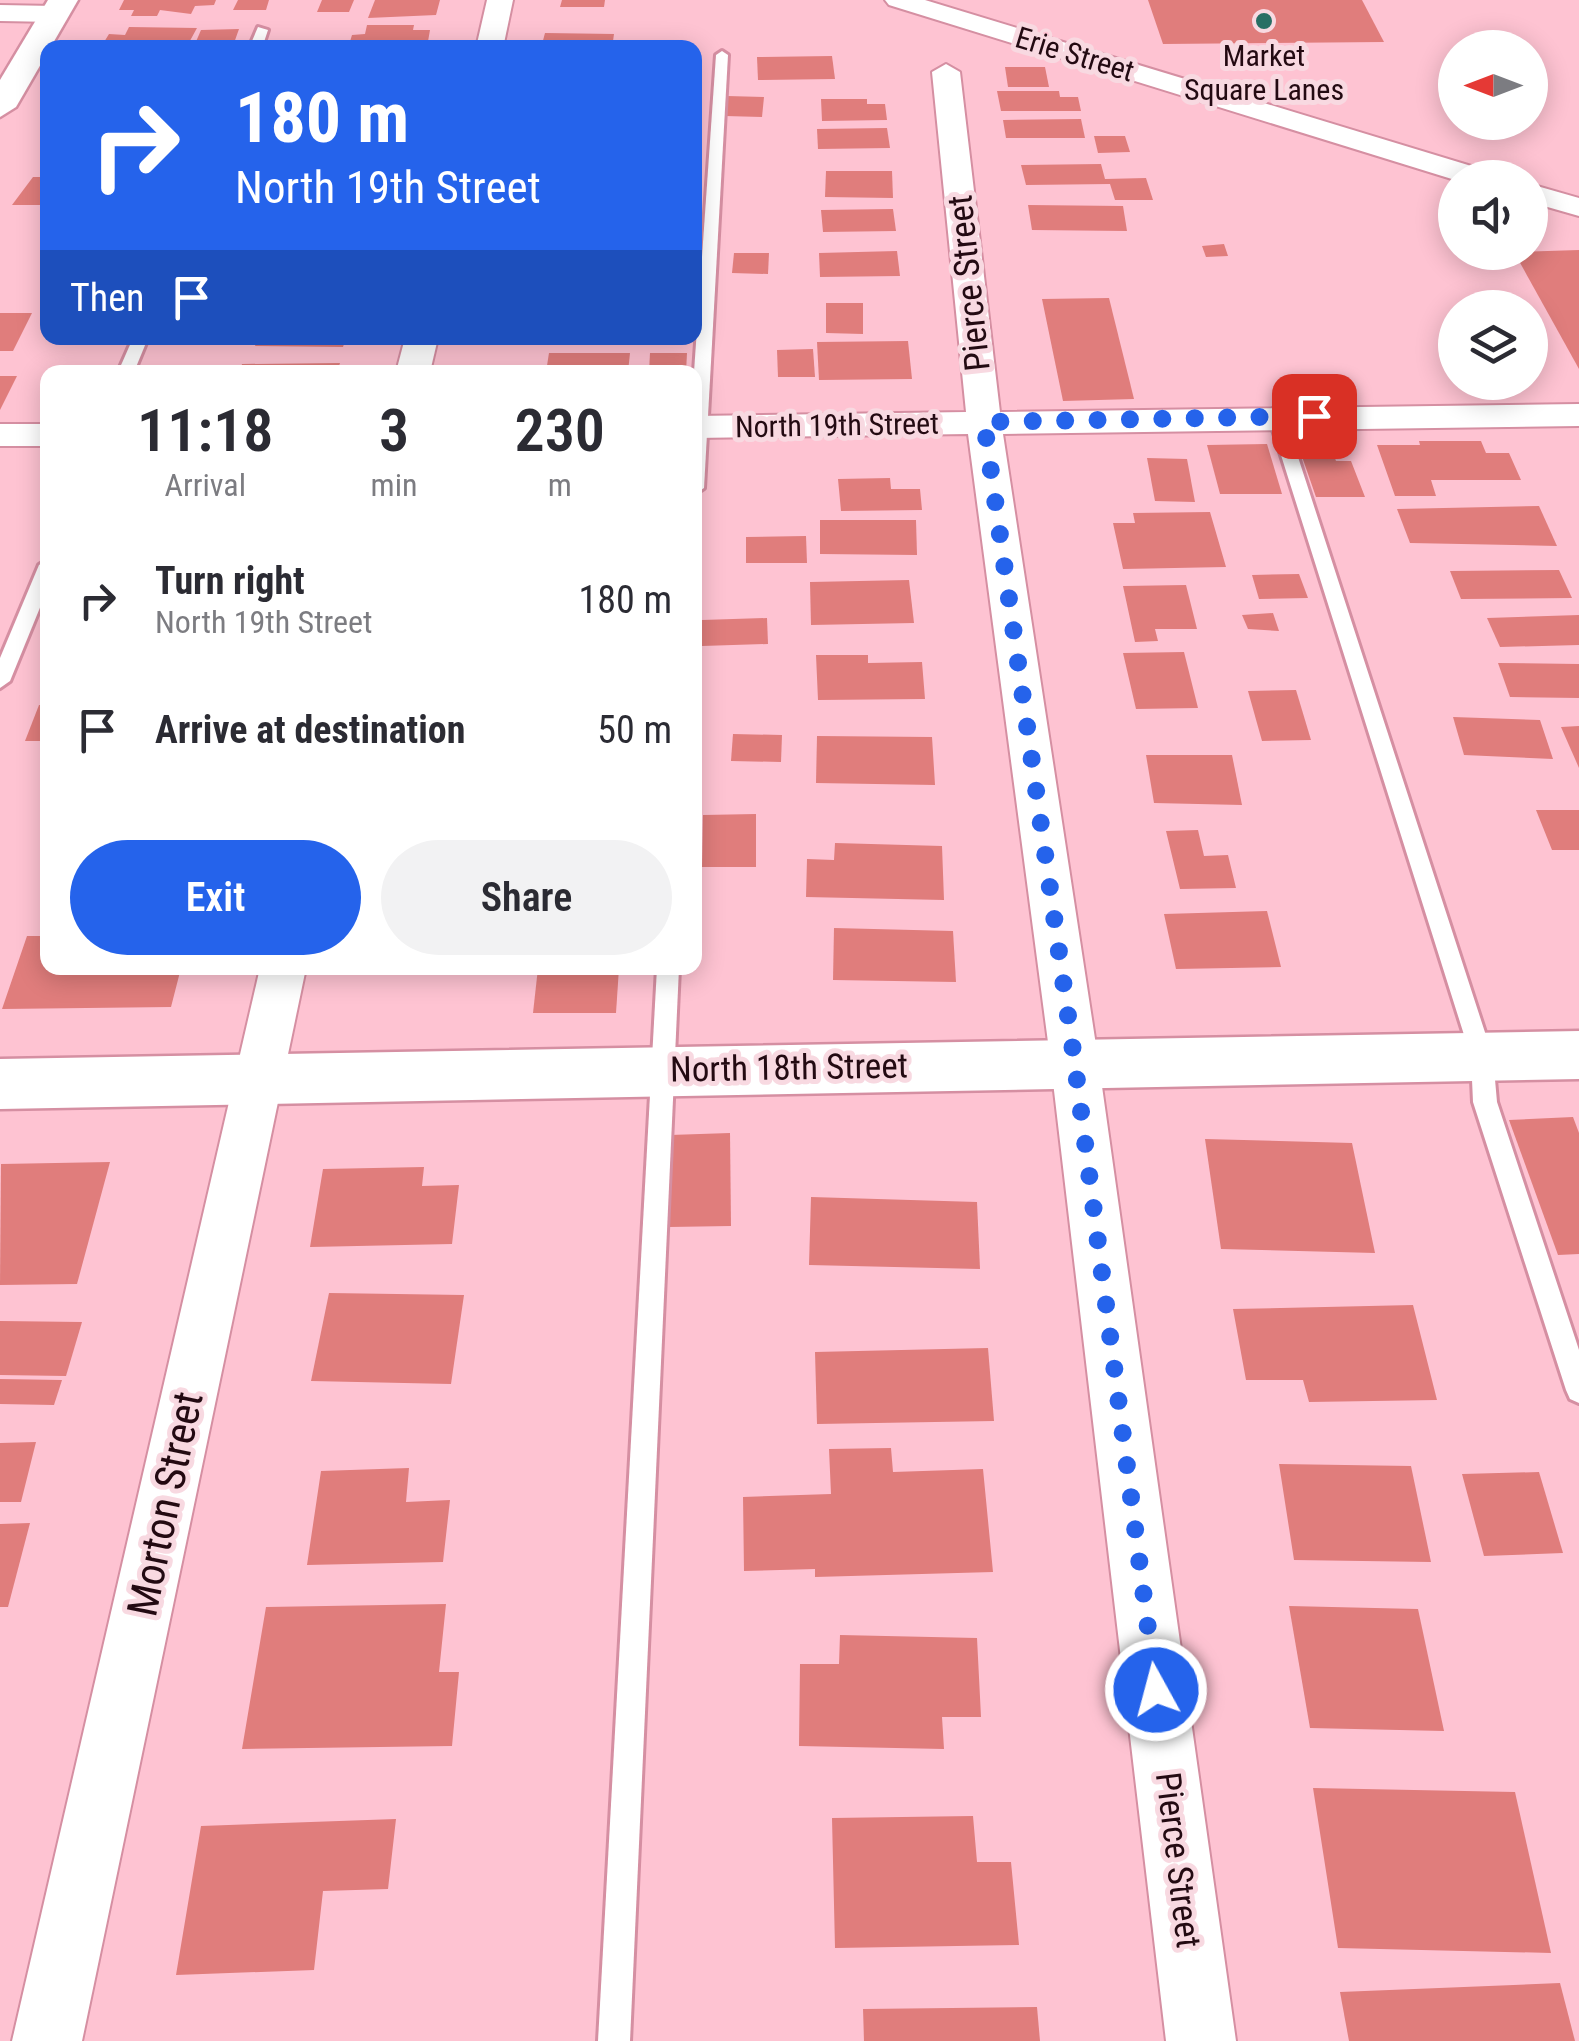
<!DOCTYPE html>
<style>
:root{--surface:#fff;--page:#f2f2f3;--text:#2b2b33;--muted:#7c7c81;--accent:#2563eb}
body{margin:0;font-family:"Roboto Condensed",sans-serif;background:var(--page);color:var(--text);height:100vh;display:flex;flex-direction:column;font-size:38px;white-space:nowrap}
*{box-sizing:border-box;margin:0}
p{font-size:32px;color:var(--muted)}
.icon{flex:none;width:55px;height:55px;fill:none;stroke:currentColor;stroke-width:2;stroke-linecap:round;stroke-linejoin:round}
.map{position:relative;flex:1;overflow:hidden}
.panel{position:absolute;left:40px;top:365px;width:662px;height:610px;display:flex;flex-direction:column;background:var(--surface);border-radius:20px;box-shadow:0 5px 25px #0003}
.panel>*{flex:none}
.guide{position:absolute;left:40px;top:40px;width:662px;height:305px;border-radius:20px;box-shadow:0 5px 25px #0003;background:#2563eb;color:#fff;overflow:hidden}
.needle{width:65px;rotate:270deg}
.fabs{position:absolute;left:1438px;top:30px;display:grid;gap:20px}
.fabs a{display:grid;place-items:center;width:110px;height:110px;border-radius:50%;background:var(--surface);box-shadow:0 5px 25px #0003;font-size:50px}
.pin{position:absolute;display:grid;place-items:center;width:85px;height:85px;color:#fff;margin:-42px;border-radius:20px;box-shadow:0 5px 15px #0006}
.me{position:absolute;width:110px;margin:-55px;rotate:353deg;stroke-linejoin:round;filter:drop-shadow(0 0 8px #0008)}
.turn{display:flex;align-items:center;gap:35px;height:210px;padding:0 30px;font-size:45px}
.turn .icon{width:130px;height:130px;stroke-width:2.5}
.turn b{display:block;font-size:70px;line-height:85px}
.then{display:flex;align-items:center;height:95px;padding:0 30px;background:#0003;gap:20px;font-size:38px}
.eta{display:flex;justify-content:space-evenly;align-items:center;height:170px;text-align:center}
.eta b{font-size:60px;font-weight:600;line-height:70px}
.cta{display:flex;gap:20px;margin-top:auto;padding:20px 30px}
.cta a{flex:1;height:115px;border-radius:60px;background:var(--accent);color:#fff;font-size:40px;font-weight:600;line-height:115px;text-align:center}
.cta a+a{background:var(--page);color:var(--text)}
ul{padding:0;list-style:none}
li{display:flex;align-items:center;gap:30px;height:130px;padding:0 30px}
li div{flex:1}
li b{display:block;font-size:38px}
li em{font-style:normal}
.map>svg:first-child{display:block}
</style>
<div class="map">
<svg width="1579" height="2041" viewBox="0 0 1579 2041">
<rect width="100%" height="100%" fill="#fec3d2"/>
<g fill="#e07d7c">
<polygon points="124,0 216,0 214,5 195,6 191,14 160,10 157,16 131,16 134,10 119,10"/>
<polygon points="238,0 269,0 266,10 233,10"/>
<polygon points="322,0 354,0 349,12 317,12"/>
<polygon points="375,0 440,0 436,15 368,18"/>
<polygon points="562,0 605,0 604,7 560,7"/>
<polygon points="1148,0 1362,0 1384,42 1163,44"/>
<polygon points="367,25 414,25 413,30 430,30 427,47 348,48 352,35 365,34"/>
<polygon points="129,27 197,28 186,48 101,47 109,34 125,35"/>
<polygon points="239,29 234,43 195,44 201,30"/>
<polygon points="545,33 614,34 612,48 541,48"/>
<polygon points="832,56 835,79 758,80 757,57"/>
<polygon points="1005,67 1045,67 1049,87 1008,87"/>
<polygon points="997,91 1059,91 1060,97 1078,97 1081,111 1001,111"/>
<polygon points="727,96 764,97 762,117 725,116"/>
<polygon points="821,99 867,99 867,104 885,104 887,120 822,121"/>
<polygon points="1081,119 1085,138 1006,138 1003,120"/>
<polygon points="887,128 890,148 818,149 817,129"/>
<polygon points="1094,136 1125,136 1130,152 1098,153"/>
<polygon points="1101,164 1105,179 1146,178 1153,200 1115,200 1110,184 1026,185 1021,165"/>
<polygon points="826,171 892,171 893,198 825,197"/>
<polygon points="33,177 48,177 48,205 12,205"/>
<polygon points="1028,205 1123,206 1127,231 1032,230"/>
<polygon points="893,209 896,231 823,232 821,210"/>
<polygon points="1224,244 1228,256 1206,257 1202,246"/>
<polygon points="1579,250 1579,369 1514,252"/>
<polygon points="897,251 900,276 820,277 819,253"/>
<polygon points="734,253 769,253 768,274 732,273"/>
<polygon points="1109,298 1134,399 1063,401 1042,299"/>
<polygon points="826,303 863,303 863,334 826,333"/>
<polygon points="0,313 32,313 13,351 0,351"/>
<polygon points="258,338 346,338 343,347 255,346"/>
<polygon points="544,338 631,338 631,343 543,344"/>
<polygon points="908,341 912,379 819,380 817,342"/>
<polygon points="813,349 815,377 778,377 777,350"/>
<polygon points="549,353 630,353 628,372 546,372"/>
<polygon points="650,353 687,353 686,372 649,372"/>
<polygon points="340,363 337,372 240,372 242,364"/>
<polygon points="0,376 17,376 0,410"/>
<polygon points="1419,441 1481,441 1486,453 1509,453 1521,480 1431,480 1436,496 1395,496 1377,445 1420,445"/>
<polygon points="1267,444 1282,494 1220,494 1207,445"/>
<polygon points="1330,444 1336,461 1351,461 1365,497 1316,497 1298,445"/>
<polygon points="1147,458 1187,459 1195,502 1155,501"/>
<polygon points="890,478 891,489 920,489 922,510 841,511 838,479"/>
<polygon points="1539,506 1557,546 1410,543 1397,509"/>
<polygon points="1210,512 1226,567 1123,569 1113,523 1135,523 1133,513"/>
<polygon points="820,520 916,520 917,555 820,554"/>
<polygon points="806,536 807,563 746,563 746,537"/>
<polygon points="1559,570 1572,598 1461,599 1450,571"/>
<polygon points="1299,574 1308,598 1259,599 1252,575"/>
<polygon points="909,580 914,623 811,625 810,582"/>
<polygon points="1186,585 1197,629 1155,629 1158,641 1135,642 1123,586"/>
<polygon points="1273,613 1279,631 1248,629 1242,615"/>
<polygon points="1579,615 1579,645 1500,647 1487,618"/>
<polygon points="767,618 768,644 702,646 702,620"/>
<polygon points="1184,652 1198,708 1136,709 1123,653"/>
<polygon points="816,655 868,655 868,663 922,662 925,699 818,700"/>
<polygon points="1498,663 1579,664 1579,698 1510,697"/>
<polygon points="1296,690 1311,740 1262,741 1248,691"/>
<polygon points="39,705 48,705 48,741 25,741"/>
<polygon points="1453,717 1540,720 1553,759 1464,755"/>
<polygon points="1579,726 1579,768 1561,727"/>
<polygon points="733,734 782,735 781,762 731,761"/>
<polygon points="817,736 932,737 935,785 816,783"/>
<polygon points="1146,755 1232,755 1242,805 1154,803"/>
<polygon points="1536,810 1579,810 1579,850 1552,850"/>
<polygon points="756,814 756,867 702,867 703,815"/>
<polygon points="1198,830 1204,856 1228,855 1236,888 1180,889 1166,831"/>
<polygon points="835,843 942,846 944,900 806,897 807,859 834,860"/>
<polygon points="1267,911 1281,967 1176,969 1164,914"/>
<polygon points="834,928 953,931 956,982 833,980"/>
<polygon points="27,936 48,936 48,968 181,968 171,1007 2,1009"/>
<polygon points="538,968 619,968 616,1013 533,1013"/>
<polygon points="1573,1117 1579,1133 1579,1254 1558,1255 1509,1120"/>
<polygon points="730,1133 731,1226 669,1227 670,1135"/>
<polygon points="1205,1139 1352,1143 1375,1253 1221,1249"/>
<polygon points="110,1162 77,1284 0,1285 1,1164"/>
<polygon points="424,1167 422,1186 459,1185 452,1244 310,1247 323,1169"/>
<polygon points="811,1197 977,1202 980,1269 809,1265"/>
<polygon points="329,1293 464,1295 451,1384 311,1381"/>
<polygon points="1413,1305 1437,1400 1309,1402 1303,1380 1246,1380 1233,1309"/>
<polygon points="0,1321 82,1322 66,1376 0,1375"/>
<polygon points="988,1348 994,1421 817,1424 815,1352"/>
<polygon points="0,1379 62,1380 54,1405 0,1404"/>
<polygon points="36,1442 21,1502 0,1502 0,1443"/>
<polygon points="891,1448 893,1472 983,1469 993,1572 815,1577 815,1569 744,1571 743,1497 831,1494 829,1449"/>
<polygon points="1279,1464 1411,1466 1431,1562 1294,1560"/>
<polygon points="409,1468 406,1502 450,1500 443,1562 307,1565 321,1471"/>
<polygon points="1539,1472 1563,1553 1484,1556 1462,1474"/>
<polygon points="30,1523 8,1607 0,1607 0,1524"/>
<polygon points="446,1604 439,1672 459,1672 452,1746 242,1749 266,1607"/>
<polygon points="1289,1606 1418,1609 1444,1731 1310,1728"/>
<polygon points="840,1635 977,1638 981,1717 942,1717 944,1749 799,1746 800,1664 839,1664"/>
<polygon points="1313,1788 1515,1792 1551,1953 1338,1948"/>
<polygon points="973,1816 977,1862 1011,1862 1019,1945 835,1948 832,1818"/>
<polygon points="396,1819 388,1889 323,1891 314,1970 176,1975 201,1826"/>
<polygon points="1560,1983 1575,2041 1349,2041 1340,1992"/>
<polygon points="1037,2007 1040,2041 864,2041 863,2009"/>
</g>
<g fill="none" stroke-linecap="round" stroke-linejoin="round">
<defs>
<g id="lane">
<polygon points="258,27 268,30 262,48 249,48"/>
<polygon points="722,51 728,55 704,488 695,494 694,372 716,55"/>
<polygon points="133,338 148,338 134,372 118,372"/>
<polygon points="1277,412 1285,417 1493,1057 1497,1102 1579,1350 1579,1403 1570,1399 1566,1390 1473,1102 1471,1057 1269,417"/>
<polygon points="48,559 48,588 10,681 0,688 0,658 39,565"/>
<polygon points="657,968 679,968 630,2041 598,2041"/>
</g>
<g id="street">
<polygon points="487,0 513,0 503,48 476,48"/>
<polygon points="885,0 925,0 1491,172 1495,178 1455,180 889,5"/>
<polygon points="0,5 55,6 68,14 55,22 0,21"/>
<polygon points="946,64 960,72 1000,412 1579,404 1579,426 1003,434 1099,1065 1236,2041 1166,2041 1051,1065 968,434 695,438 695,416 966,412 932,72"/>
<polygon points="1530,184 1579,198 1579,216 1530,202"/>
<polygon points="405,338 438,338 430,372 396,372"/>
<rect x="0" y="424" width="48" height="22"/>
<polygon points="260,968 306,968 82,2041 12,2041"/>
</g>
<g id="secondary">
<polygon points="48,0 78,0 16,107 0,117 0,80"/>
<polygon points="1579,1031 1579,1079 0,1109 0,1059"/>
</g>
</defs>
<use href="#lane" stroke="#d58fa2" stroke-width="6"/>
<use href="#street" stroke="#d58fa2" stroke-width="4"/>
<use href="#secondary" stroke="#d58fa2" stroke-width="5"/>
<use href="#lane" fill="#fff" fill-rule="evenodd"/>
<use href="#street" fill="#fff" fill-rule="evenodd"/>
<use href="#secondary" fill="#fff" fill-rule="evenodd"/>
</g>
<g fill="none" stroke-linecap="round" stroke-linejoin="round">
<polyline stroke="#2563eb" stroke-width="18" stroke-dasharray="0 32.4" points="1156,1690 1075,1065 984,422 1314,416"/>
</g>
<circle fill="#296f64" stroke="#f8d9e1" stroke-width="4" cx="1264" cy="21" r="10"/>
<g text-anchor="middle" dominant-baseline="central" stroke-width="10" stroke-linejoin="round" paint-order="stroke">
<g font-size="30" fill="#230a12" stroke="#f8d9e1">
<text transform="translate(1075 54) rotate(17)">Erie Street</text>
<text transform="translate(837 425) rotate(-1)">North 19th Street</text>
</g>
<g font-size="30" fill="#230a12" stroke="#f8d9e1">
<text x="1264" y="55">Market<tspan x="1264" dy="34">Square Lanes</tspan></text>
</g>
<g font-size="35" fill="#230a12" stroke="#f8d9e1">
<text transform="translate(969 283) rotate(-96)">Pierce Street</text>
<text transform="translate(789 1068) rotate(-1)">North 18th Street</text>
<text transform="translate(1178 1860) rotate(83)">Pierce Street</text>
</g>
<g font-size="42" fill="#230a12" stroke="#f8d9e1">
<text transform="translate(165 1504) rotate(-78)">Morton Street</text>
</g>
</g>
</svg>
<div class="fabs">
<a><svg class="needle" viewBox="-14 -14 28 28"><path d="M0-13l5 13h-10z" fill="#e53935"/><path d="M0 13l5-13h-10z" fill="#7c7c81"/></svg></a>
<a><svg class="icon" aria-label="sound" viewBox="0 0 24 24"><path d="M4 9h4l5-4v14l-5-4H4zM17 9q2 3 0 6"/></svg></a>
<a><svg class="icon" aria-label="layers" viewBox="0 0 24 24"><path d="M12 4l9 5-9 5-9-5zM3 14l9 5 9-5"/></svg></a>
</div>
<div class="pin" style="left:1314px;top:416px;background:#d93025"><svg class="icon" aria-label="arrive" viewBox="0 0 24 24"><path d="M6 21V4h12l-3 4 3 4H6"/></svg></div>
<svg class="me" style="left:1156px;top:1690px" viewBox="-20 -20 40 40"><circle r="17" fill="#2563eb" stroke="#fff" stroke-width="3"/><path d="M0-11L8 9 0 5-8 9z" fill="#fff"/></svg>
<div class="guide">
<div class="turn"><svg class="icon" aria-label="right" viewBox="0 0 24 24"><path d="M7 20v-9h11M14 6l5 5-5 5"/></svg><div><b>180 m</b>North 19th Street</div></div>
<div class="then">Then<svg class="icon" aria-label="arrive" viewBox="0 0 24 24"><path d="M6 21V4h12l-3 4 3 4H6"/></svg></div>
</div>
<section class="panel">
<div class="eta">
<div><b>11:18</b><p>Arrival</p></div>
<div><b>3</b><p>min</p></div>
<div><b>230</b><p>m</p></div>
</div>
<ul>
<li><svg class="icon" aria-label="right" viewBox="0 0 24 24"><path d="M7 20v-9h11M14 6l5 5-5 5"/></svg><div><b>Turn right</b><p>North 19th Street</p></div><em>180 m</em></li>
<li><svg class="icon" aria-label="arrive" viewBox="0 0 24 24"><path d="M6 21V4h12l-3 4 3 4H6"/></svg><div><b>Arrive at destination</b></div><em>50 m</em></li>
</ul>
<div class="cta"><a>Exit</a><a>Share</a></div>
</section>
</div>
